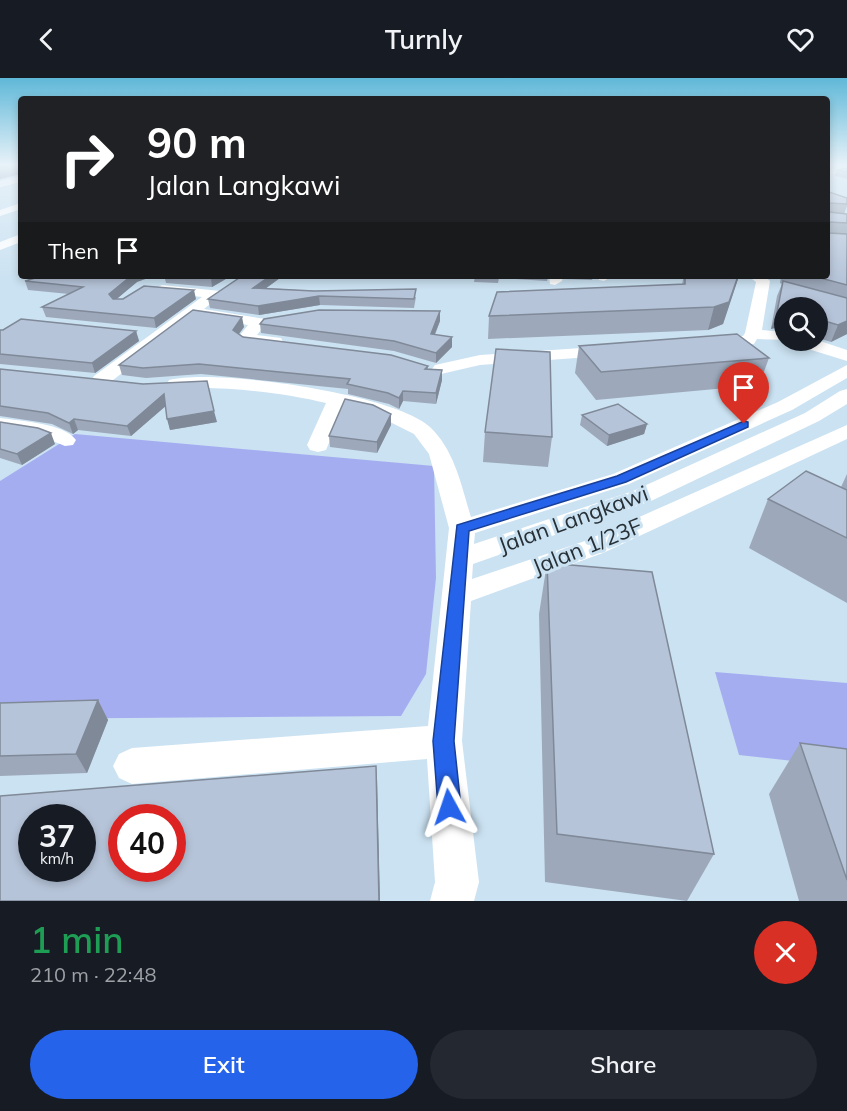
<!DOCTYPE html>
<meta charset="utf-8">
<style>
:root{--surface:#171b24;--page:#242831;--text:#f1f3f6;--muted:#9ea1a6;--accent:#2563eb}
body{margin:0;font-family:Mulish,sans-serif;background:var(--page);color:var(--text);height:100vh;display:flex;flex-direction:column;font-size:22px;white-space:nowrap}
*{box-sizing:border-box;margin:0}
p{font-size:20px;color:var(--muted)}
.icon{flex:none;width:33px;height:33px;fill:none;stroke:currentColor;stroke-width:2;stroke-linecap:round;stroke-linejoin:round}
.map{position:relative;height:823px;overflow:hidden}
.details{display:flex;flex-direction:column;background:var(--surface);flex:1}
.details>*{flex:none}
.hud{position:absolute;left:18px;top:18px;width:812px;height:183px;border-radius:6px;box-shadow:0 3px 9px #0003;background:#202124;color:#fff;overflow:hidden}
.tools{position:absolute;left:774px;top:219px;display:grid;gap:12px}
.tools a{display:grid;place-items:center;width:54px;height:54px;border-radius:50%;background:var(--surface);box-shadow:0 3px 9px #0003;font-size:30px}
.speed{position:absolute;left:18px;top:726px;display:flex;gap:12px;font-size:30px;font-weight:700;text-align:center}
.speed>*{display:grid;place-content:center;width:78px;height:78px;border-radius:50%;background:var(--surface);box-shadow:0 3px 9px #0003;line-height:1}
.speed small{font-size:15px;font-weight:400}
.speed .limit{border:9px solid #d22;background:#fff;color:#111}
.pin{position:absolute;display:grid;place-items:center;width:51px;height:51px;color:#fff;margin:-62px -26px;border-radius:50% 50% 50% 0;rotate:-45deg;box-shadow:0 0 6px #0007}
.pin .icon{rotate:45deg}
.me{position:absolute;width:66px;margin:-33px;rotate:355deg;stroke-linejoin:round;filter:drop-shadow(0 0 4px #0008)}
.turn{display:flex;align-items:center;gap:21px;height:126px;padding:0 30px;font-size:27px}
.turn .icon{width:78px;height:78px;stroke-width:2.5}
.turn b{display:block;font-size:42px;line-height:51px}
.then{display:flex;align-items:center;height:57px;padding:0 30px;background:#0003;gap:12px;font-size:22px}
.round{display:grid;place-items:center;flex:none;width:63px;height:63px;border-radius:32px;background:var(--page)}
.head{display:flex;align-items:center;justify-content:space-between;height:102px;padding:0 30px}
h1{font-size:36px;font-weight:600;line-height:45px;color:#1e9e55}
.action{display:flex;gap:12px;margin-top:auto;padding:12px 30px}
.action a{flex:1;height:69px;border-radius:36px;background:var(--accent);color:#fff;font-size:24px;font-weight:600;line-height:69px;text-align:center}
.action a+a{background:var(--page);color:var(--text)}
header{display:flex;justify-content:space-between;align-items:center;height:78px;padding:0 30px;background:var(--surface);font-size:27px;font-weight:600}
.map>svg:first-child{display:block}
</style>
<header><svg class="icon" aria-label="back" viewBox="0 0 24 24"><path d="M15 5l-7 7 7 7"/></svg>Turnly<svg class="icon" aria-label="heart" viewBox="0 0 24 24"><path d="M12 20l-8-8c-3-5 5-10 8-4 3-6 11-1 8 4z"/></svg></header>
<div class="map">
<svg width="847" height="823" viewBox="0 0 847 823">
<rect width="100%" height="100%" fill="#cbe2f2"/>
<g fill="#a5adf1">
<polygon points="75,356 434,388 436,500 426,596 401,638 0,641 0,403"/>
<polygon points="715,594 847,605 847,689 739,677"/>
</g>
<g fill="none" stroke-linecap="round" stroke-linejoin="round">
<g fill="#fff" fill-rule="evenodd">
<polygon points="847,87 847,93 826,98 826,93"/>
<polygon points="21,98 21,104 0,109 0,103"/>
<polygon points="21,125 21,131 0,138 0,132"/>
<polygon points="21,156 21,164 0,172 0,164"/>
<polygon points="549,198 563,198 562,203 555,207 550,206"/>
<polygon points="597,198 611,198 611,199 604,203 599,202"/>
<polygon points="748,198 765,198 770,203 762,252 784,254 784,262 790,262 757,261 754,266 748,267 711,271 705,270 703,266 705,262 743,258 745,255 756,204"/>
<polygon points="162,207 220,213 222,216 204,231 265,241 267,244 257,257 281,260 283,264 275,269 239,265 237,261 248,247 194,239 108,306 94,306 92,302 94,298 202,219 157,214 155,211"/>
<polygon points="790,262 817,262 847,272 847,283 792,266"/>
<polygon points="611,268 617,269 620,273 617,277 480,287 441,296 435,295 432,291 435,287 480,277"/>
<path d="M847,287v13l-55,32 -163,74 -154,49 -1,11 159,-53 172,-78 35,-22 7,-2v15l-28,17 -168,80 -178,63 -1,15 113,-38 262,-116v14l-244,114 -132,48 -9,140 17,141 -5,19h-44l5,-19 -8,-123 -295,25 -13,-6 -6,-12 6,-12 13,-6 296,-22 21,-198 -20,-74 -15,-20 -40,-20 -30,-7 -18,43 -8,2 -8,-2 -3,-5 19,-42c-36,-9 -87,-15 -124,-15 -11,-1 -22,3 -33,0l-2,-4 2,-4c47,-12 226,14 261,47 25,24 31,58 41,90l142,-43 165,-72z"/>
<path d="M0,340c20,3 64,5 76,22l-3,5 -8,1 -22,-9 -43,-7z"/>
</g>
</g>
<g fill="#9da9bb">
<polygon points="0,87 21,87 21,96 0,101"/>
<polygon points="847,90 847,101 835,98 837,92"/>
<polygon points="829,114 847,120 847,128 844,136 847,136 847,256 831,264 818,260 818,230 784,230 784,249 782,248 771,251 777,218 782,206 780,205 781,198 826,198"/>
<polygon points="160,198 231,198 212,209 166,205 165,201"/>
<polygon points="242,198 280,198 280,200 266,210 416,219 414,230 320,227 259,237 210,230 208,221"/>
<polygon points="475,198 548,198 547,203 499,200 498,205 474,204"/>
<polygon points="564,198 593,198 592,202 565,201"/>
<polygon points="684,198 739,198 723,246 708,252 488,261 489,238 682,206"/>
<polygon points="25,203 137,204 116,221 196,221 156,250 46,239 42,229 69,216 28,212"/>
<polygon points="440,243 435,257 452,269 436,285 394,273 261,255 260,246"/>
<polygon points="244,249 239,256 243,259 428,288 428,291 442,302 436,326 403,323 399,331 389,326 348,316 348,311 201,296 146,300 122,297 119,287"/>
<polygon points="0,252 136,253 139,263 95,295 0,286"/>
<polygon points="579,268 769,280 759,307 596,322 575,295"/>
<polygon points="0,291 143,306 217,344 170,352 165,328 131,358 78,352 73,356 52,346 0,338"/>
<polygon points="391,336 391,347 377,375 330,369 329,358"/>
<polygon points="582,337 647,346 644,356 607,368 580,347"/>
<polygon points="0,344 55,366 22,387 0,380"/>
<polygon points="485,354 552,359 548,389 483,384"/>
<polygon points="847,396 847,525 749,470 768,421 841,409"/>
<polygon points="547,485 714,776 687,823 545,804 539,536"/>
<polygon points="98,622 108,642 87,695 0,698 0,625"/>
<polygon points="800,665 847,671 847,823 799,823 769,716"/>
</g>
<g fill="#7f8998">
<polygon points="0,87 18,87 20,96 0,101"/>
<polygon points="131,198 154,198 137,204 112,225 109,216"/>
<polygon points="215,198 231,198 212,209 211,200"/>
<polygon points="270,198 280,198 280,200 254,219 253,210"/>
<polygon points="738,198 739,198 723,246 708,252 714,229"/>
<polygon points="194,212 196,221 156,250 154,240"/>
<polygon points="319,218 320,227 259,237 258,228"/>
<polygon points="784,232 784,241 782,248 771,251 777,234"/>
<polygon points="440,233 440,243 431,265 431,256"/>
<polygon points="242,239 244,249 235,261 233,252"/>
<polygon points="847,243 847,256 831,264 838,247"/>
<polygon points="136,253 139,263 95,295 92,285"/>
<polygon points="452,259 452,269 436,285 436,275"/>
<polygon points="442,292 442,302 436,326 436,315"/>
<polygon points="403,313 403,323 399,331 399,320"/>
<polygon points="164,316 167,327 131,358 127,348"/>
<polygon points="214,333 217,344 170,352 167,341"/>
<polygon points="391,336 391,347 377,375 377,364"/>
<polygon points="74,341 78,352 73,356 69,345"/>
<polygon points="647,346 644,356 607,368 609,357"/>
<polygon points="51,355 55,366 22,387 17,376"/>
<polygon points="98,622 108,642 87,695 76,676"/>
<polygon points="376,688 377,701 380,823 379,823"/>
</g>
<g fill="#b6c4d9" stroke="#7f8998" stroke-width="1.5" fill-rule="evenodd">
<polygon points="847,90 847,94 837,92"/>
<polygon points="826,111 828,111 829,114 847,120 847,126 829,125 829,134 847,136 847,145 829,144 829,155 847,156 847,207 813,198 826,198"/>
<polygon points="42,198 131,198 109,216 113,221 123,221 144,208 194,212 154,240 42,229 83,209 25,203"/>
<polygon points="183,198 215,198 211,200"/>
<polygon points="242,198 270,198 253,210 314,213 416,211 414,221 319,218 258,228 208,221"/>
<polygon points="685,198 738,198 729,224 714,229 489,238 497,214 685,206"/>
<polygon points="783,203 847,220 847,243 838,247 818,241 818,230 784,230 784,232 777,234"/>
<polygon points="193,232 242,239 233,252 243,259 391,277 428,288 425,291 442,292 436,315 403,313 399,320 388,315 347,306 350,301 199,286 143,290 119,287"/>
<polygon points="319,232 440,233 431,256 452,259 436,275 394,263 260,246 264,241"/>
<polygon points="21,241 136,253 92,285 0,276 0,252 3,252"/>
<polygon points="737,256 769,280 601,294 579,268"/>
<polygon points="496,271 550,274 552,359 485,354"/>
<polygon points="0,291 143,306 207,303 214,333 167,341 164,316 127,348 74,341 69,345 48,335 0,328"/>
<polygon points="345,321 373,327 391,336 377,364 329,358"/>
<polygon points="618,326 647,346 609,357 582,337"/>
<polygon points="0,344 38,350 51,355 17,376 0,371"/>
<polygon points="806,393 847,412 847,460 768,421"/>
<polygon points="547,485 652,494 714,776 557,756"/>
<polygon points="98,622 76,676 0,678 0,625"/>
<polygon points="800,665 847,671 847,802"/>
<path d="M376,688l3,135h-379v-105zM32,740h50v50h-50zM122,740h50v50h-50z"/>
</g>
<linearGradient id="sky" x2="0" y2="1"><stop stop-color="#5fb8d8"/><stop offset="0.43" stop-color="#e8f2f9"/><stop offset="1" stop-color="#e8f2f9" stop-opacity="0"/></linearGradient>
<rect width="847" height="202" fill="url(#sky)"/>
<polygon fill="#2563eb" stroke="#184099" stroke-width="1.5" points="744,343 748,344 748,349 626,404 469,453 454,663 461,729 457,737 449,741 441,737 438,729 433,663 457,447 617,398"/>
<g text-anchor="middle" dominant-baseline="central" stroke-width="6" stroke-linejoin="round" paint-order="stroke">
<g font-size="22" fill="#273036" stroke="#cbe2f2">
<text transform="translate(573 441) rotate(-20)">Jalan Langkawi</text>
<text transform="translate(587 468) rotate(-22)">Jalan 1/23F</text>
</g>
</g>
</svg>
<div class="tools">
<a><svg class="icon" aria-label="search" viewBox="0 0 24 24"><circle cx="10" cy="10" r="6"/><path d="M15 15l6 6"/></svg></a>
</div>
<div class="speed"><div>37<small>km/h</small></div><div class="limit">40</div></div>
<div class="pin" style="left:744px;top:346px;background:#d93025"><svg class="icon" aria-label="arrive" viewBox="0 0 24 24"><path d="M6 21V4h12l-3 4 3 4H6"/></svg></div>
<svg class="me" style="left:449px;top:729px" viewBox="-20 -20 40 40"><path d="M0-17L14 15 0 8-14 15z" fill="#2563eb" stroke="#fff" stroke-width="4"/></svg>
<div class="hud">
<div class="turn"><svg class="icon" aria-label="right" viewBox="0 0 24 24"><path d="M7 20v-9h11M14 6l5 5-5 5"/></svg><div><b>90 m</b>Jalan Langkawi</div></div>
<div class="then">Then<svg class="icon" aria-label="arrive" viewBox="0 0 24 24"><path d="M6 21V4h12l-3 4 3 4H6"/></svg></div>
</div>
</div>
<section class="details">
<div class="head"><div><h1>1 min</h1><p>210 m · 22:48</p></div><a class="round" style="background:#d93025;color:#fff"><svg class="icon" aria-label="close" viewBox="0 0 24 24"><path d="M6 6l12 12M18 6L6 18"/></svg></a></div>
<div class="action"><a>Exit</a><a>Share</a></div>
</section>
